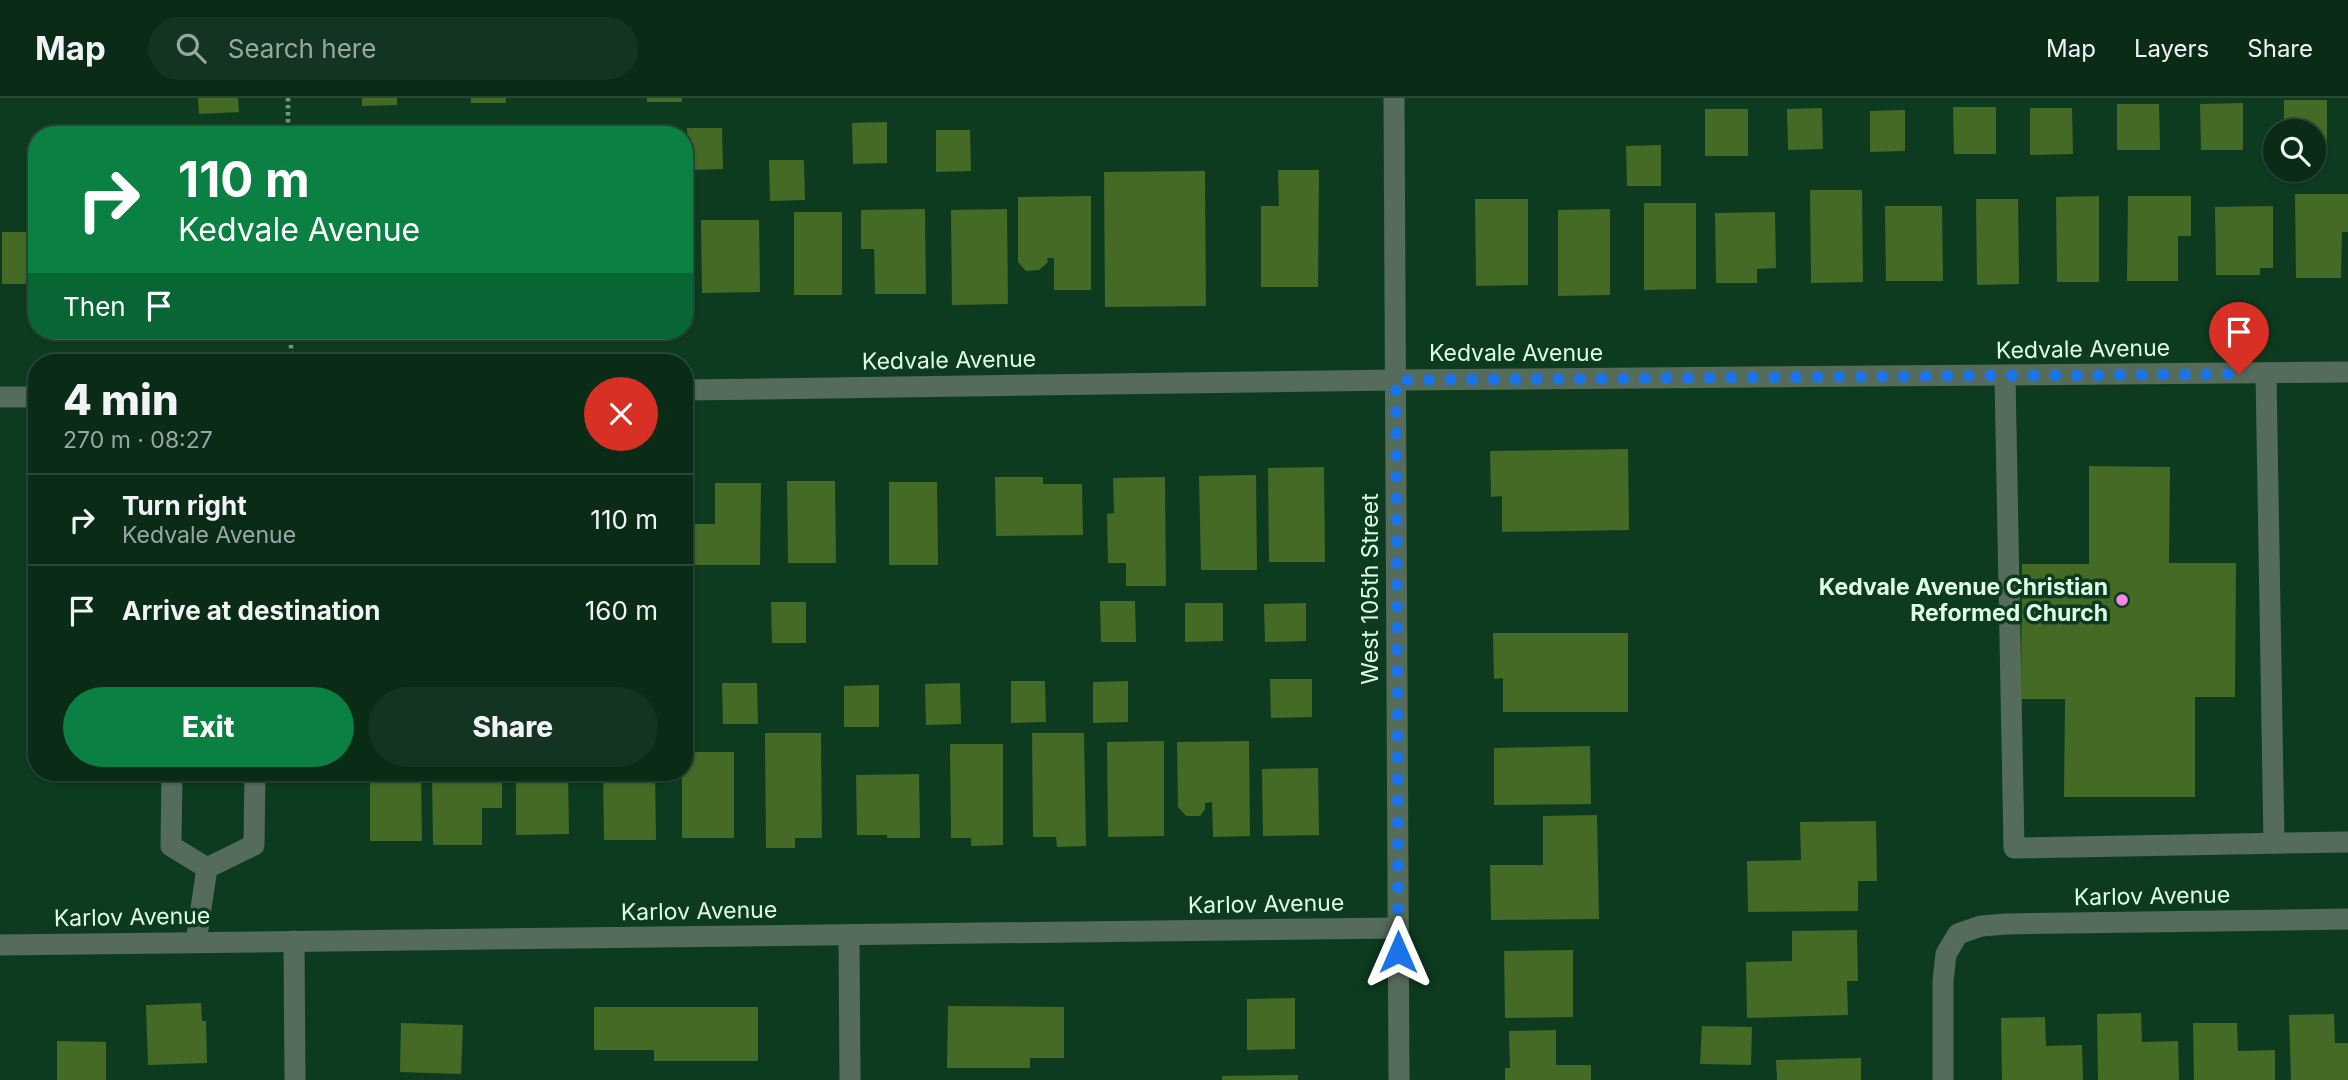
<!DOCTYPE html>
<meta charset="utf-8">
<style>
:root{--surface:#0a2c17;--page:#133420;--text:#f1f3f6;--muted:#99a7a1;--line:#2a4836;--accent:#0b8043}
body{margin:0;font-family:Inter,sans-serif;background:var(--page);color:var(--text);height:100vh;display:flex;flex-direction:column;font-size:26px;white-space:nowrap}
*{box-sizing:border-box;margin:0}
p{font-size:23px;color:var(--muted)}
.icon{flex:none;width:38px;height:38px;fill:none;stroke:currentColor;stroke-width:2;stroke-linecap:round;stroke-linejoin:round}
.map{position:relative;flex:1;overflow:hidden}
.sheet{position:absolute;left:28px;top:256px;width:665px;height:427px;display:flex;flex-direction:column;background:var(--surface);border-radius:28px;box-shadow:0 2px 5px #0004,0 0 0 2px var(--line)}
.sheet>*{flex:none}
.guide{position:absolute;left:28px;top:28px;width:665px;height:214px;border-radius:28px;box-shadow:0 2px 5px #0004,0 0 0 2px var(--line);background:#0b8043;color:#fff;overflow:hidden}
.tools{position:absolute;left:2263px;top:21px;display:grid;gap:14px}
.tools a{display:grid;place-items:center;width:63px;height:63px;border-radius:50%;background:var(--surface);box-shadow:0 2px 5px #0004,0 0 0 2px var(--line);font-size:35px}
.pin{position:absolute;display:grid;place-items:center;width:60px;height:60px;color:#fff;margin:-72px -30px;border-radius:50% 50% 50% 0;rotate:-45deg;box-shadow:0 0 7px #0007}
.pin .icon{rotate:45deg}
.me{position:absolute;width:77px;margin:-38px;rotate:0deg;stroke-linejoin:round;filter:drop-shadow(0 0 5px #0008)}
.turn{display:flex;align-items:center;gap:24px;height:147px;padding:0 35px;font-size:32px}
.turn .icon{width:91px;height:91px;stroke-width:2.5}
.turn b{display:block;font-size:49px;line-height:60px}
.then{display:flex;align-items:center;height:66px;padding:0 35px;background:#0003;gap:14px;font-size:26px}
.round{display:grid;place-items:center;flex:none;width:74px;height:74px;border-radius:37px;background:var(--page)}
.summary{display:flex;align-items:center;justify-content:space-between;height:119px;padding:0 35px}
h1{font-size:42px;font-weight:800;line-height:52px}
.button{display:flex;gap:14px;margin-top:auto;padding:14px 35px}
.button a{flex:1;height:80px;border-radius:42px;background:var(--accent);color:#fff;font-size:28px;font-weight:800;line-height:80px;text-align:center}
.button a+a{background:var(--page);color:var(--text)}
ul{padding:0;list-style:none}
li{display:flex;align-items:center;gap:21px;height:91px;padding:0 35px;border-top:2px solid var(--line)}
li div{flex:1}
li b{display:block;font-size:26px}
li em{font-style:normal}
header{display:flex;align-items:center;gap:42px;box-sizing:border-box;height:98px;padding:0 35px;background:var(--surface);border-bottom:2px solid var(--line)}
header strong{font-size:33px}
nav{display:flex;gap:38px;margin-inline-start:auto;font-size:24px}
.search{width:490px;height:63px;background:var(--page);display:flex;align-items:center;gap:18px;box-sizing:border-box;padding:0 24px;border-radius:38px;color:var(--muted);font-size:26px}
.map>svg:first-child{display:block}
</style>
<header>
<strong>Map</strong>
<div class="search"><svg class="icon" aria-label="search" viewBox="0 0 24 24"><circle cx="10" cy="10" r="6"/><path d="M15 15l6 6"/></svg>Search here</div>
<nav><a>Map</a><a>Layers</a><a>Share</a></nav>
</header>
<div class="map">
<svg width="2348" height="982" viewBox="0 0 2348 982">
<rect width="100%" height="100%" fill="#0d3b1f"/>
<g fill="#446a25">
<polygon points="198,0 238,0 239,14 199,16"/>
<polygon points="362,0 397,0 397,7 362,8"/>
<rect x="471" y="0" width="35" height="5"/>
<rect x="647" y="0" width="35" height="4"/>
<polygon points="2284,2 2327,2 2327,48 2314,48 2314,33 2284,33"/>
<polygon points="2243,5 2243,52 2201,52 2200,6"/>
<polygon points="2117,6 2159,6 2160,52 2117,52"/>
<polygon points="1953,9 1996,9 1996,56 1954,56"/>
<polygon points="1822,10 1823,51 1788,52 1787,11"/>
<polygon points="2030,10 2072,10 2073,56 2030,57"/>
<rect x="1705" y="11" width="43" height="47"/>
<polygon points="1905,12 1905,53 1870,54 1870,13"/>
<polygon points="887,24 887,65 853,66 852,25"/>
<rect x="522" y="28" width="35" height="9"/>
<rect x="394" y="29" width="35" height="8"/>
<polygon points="438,29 473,29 473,37 439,37"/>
<rect x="607" y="29" width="35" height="8"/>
<polygon points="687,30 722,30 723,71 688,72"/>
<rect x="163" y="32" width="35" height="5"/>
<polygon points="936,32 970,32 971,73 936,74"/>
<polygon points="1661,47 1661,88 1627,88 1626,48"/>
<polygon points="769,62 804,62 805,102 770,103"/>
<polygon points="1278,72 1319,72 1318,189 1261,189 1261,108 1279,108"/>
<polygon points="1205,73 1206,208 1105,209 1104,74"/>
<polygon points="1810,92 1862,92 1863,184 1811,185"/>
<polygon points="2295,96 2348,96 2348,134 2342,134 2341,180 2296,180"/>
<polygon points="1091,98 1091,192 1054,192 1054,160 1047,160 1048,164 1039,172 1026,173 1018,164 1018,99"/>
<polygon points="2099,98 2099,184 2057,184 2056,99"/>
<polygon points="2128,98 2191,98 2191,138 2178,138 2178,183 2127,183"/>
<polygon points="1475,101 1528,101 1528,187 1476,188"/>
<polygon points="1976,101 2018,101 2019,186 1977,187"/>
<polygon points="1644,105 1696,105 1696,191 1644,192"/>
<polygon points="1885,108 1942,108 1943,183 1886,183"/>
<polygon points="2273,108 2273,170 2260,170 2260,177 2216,177 2215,109"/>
<polygon points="925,111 926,196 875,196 874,151 861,151 861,112"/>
<polygon points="1007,111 1008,206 952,207 951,112"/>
<polygon points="1610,111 1610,197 1558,198 1558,112"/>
<rect x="794" y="114" width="48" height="83"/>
<polygon points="1775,114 1776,170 1757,171 1757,185 1716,185 1715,115"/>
<polygon points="701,122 759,122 760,194 702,195"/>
<rect x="2" y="134" width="35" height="52"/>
<polygon points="1628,351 1629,432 1502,434 1502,398 1491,399 1490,353"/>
<polygon points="2089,368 2170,369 2169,465 2236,465 2235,599 2195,599 2195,699 2064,699 2065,601 2021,601 2022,466 2089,466"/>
<polygon points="1324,369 1325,464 1269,464 1268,370"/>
<polygon points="1256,377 1257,472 1201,472 1199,378"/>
<polygon points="995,379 1043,379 1043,386 1082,386 1083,437 996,438"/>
<polygon points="1165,379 1166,488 1126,488 1126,465 1108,465 1107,416 1114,415 1113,380"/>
<polygon points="787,383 835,383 836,465 788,465"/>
<polygon points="889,384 937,384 938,467 889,467"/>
<polygon points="715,385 761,385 760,467 692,467 691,426 715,426"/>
<polygon points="1100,503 1135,503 1136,544 1101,544"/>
<polygon points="771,504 806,504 806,545 772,545"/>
<polygon points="1185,505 1223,505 1223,543 1185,544"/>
<polygon points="1306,505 1306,543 1265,544 1264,506"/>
<polygon points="1493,535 1628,535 1628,614 1503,614 1503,580 1494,581"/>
<polygon points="1270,581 1312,581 1312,619 1271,620"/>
<polygon points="1011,583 1045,583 1046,624 1011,625"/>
<polygon points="1128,583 1128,624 1093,625 1093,584"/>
<polygon points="722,585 757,585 758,626 723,626"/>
<polygon points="960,585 961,626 926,627 925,586"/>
<polygon points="879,587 879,629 844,629 844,588"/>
<polygon points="765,635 821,635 822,740 795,740 795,750 766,750"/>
<polygon points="1032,635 1084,635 1086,748 1057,749 1056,739 1033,739"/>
<polygon points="1164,643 1164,738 1108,739 1107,644"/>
<polygon points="1249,643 1250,738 1213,739 1212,704 1205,705 1205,711 1200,718 1186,718 1178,709 1177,644"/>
<polygon points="950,646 1003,646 1003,747 971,748 971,740 951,740"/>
<polygon points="1590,648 1591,706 1494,707 1494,650"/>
<polygon points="684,654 734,654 734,740 682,740 682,674 684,674"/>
<polygon points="1318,670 1319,737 1263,738 1262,671"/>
<polygon points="370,674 421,674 422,743 370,743"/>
<polygon points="432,674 502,674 502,710 482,710 482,747 433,747"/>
<polygon points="516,674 568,674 569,736 516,737"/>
<polygon points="603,674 655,674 656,742 604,742"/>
<polygon points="919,676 920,740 887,740 887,737 857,737 856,677"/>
<polygon points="1597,717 1599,821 1491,822 1490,767 1543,767 1543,718"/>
<polygon points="1876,723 1877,783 1858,783 1858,813 1748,814 1747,763 1801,762 1800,724"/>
<polygon points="1857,832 1858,883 1847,883 1848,917 1747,920 1746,864 1792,863 1792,833"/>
<polygon points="1573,852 1573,919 1505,920 1504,853"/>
<polygon points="1295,900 1295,951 1247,952 1247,901"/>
<polygon points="201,905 202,923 206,923 207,965 148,967 146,907"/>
<polygon points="948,908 1064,909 1064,960 1030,960 1030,970 947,970"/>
<polygon points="594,909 758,909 758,963 654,963 654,952 594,952"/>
<polygon points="2141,915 2142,944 2178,943 2179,982 2098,982 2097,916"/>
<polygon points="2334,916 2335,945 2348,945 2348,982 2291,982 2289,917"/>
<polygon points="2045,919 2046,948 2082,947 2083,982 2002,982 2001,920"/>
<polygon points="401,925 463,927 461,976 400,974"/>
<polygon points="2193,925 2237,925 2238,953 2275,952 2275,982 2194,982"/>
<polygon points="1702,928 1752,929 1751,967 1700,966"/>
<polygon points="1556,932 1556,967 1591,967 1591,982 1505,982 1505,970 1510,970 1509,933"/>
<polygon points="57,943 106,944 106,982 57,982"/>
<polygon points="1861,960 1861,982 1777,982 1776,962"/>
<polygon points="1298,977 1298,982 1222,982 1222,978"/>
</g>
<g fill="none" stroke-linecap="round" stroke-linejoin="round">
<g stroke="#70977d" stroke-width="4.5" stroke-dasharray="3.5 3.5" stroke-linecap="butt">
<polyline points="288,0 288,37"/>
<polyline points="290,233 292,264"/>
</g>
<g stroke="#556c5b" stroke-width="21">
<polyline points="1394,0 1399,982"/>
<polyline points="2266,275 2274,745"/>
<polyline points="2005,279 2014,750 2348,744"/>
<polyline points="684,292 1396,282 2348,274"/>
<polyline points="0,299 37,299"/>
<polyline points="172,674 171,748 207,770"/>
<polyline points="849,837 850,982"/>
<polyline points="294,843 295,982"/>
<polyline points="196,844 207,770 254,747 255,674"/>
<polyline points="0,847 1398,830"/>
<polyline points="1943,982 1943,883 1946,856 1958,836 1981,828 2006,826 2348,821"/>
</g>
</g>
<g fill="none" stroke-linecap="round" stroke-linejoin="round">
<polyline stroke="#1a73e8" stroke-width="12" stroke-dasharray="0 21.6" points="1398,854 1396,282 2239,276"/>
</g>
<circle fill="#fa87e8" stroke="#0d3b1f" stroke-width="2.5" cx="2122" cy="502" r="7"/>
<g text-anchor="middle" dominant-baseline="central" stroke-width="7" stroke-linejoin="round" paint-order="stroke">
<g font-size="23" fill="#dffde6" stroke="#0d3b1f">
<text transform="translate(2083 251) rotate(-1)">Kedvale Avenue</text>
<text x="1516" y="255">Kedvale Avenue</text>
<text transform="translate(949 262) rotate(-1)">Kedvale Avenue</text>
<text transform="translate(1370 491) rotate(-90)">West 105th Street</text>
<text transform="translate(2152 798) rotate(-1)">Karlov Avenue</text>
<text transform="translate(1266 806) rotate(-1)">Karlov Avenue</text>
<text transform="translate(699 813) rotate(-1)">Karlov Avenue</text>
<text transform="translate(132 819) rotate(-1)">Karlov Avenue</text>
</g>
<g font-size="23" font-weight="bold" fill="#dffde6" stroke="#0d3b1f" text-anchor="end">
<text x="2108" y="489">Kedvale Avenue Christian<tspan x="2108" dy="26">Reformed Church</tspan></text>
</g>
</g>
</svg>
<div class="tools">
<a><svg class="icon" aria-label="search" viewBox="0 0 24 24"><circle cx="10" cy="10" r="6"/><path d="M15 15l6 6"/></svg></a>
</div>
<div class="pin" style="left:2239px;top:276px;background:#d93025"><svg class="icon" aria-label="arrive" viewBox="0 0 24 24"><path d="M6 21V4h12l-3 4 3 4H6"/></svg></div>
<svg class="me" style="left:1398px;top:854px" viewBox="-20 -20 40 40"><path d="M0-17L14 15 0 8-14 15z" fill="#1a73e8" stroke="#fff" stroke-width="4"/></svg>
<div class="guide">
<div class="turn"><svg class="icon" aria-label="right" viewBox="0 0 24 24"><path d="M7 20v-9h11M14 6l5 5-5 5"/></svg><div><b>110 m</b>Kedvale Avenue</div></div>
<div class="then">Then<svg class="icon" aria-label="arrive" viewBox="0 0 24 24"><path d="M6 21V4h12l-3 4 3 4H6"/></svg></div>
</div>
<section class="sheet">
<div class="summary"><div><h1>4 min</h1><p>270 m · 08:27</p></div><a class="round" style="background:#d93025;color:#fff"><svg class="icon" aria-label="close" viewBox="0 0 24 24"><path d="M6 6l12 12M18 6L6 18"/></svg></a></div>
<ul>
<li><svg class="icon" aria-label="right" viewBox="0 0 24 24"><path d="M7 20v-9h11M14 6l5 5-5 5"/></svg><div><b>Turn right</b><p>Kedvale Avenue</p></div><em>110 m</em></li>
<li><svg class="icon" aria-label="arrive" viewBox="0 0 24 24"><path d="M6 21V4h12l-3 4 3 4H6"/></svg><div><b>Arrive at destination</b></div><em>160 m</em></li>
</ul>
<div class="button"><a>Exit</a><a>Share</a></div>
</section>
</div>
